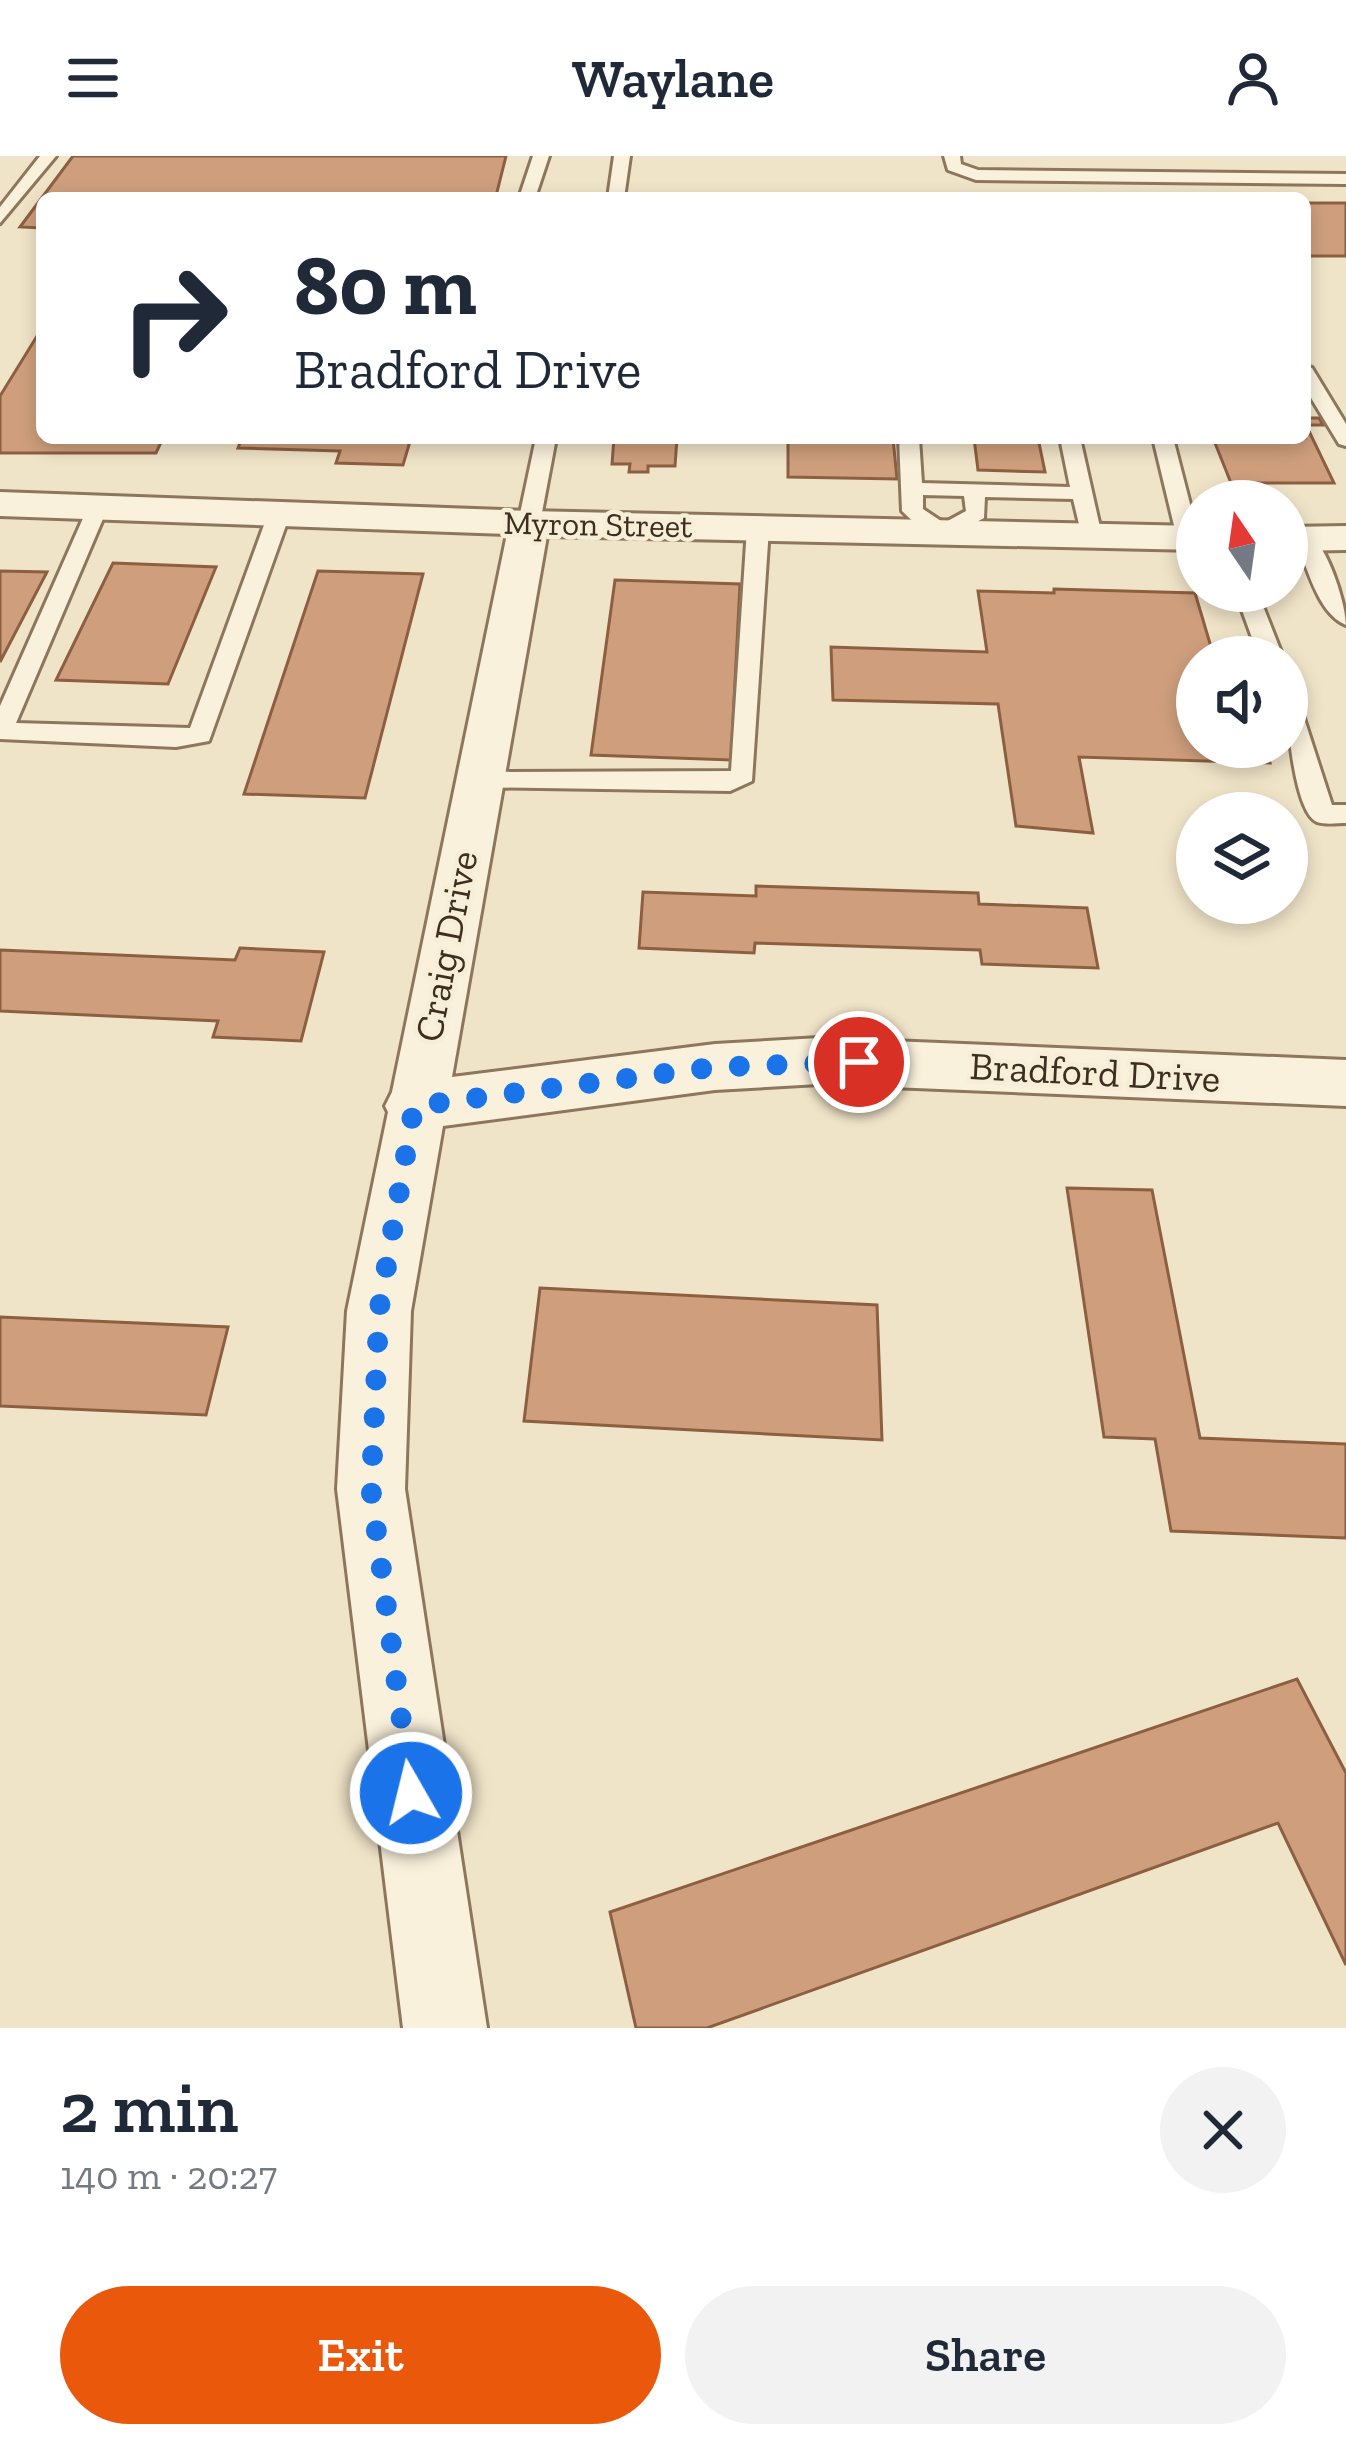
<!DOCTYPE html>
<meta charset="utf-8">
<style>
:root{--surface:#fff;--page:#f2f2f3;--text:#1f2937;--muted:#747a83;--accent:#ea580c}
body{margin:0;font-family:"Zilla Slab",serif;background:var(--page);color:var(--text);height:100vh;display:flex;flex-direction:column;font-size:45px;white-space:nowrap}
*{box-sizing:border-box;margin:0}
p{font-size:39px;color:var(--muted)}
.icon{flex:none;width:66px;height:66px;fill:none;stroke:currentColor;stroke-width:2;stroke-linecap:round;stroke-linejoin:round}
.map{position:relative;height:1872px;overflow:hidden}
.sheet{display:flex;flex-direction:column;background:var(--surface);flex:1}
.sheet>*{flex:none}
.hud{position:absolute;left:36px;top:36px;width:1275px;height:252px;border-radius:18px;box-shadow:0 6px 18px #0003;background:#fff;color:var(--text);overflow:hidden}
.needle{width:78px;rotate:347deg}
.fabs{position:absolute;left:1176px;top:324px;display:grid;gap:24px}
.fabs a{display:grid;place-items:center;width:132px;height:132px;border-radius:50%;background:var(--surface);box-shadow:0 6px 18px #0003;font-size:60px}
.pin{position:absolute;display:grid;place-items:center;width:102px;height:102px;color:#fff;margin:-51px;border:6px solid #fff;border-radius:50%;box-shadow:0 3px 12px #0007}
.me{position:absolute;width:132px;margin:-66px;rotate:352deg;stroke-linejoin:round;filter:drop-shadow(0 0 9px #0008)}
.turn{display:flex;align-items:center;gap:42px;height:252px;padding:0 60px;font-size:54px}
.turn .icon{width:156px;height:156px;stroke-width:2.5}
.turn b{display:block;font-size:84px;line-height:102px}
.round{display:grid;place-items:center;flex:none;width:126px;height:126px;border-radius:63px;background:var(--page)}
.summary{display:flex;align-items:center;justify-content:space-between;height:204px;padding:0 60px}
h1{font-size:72px;font-weight:600;line-height:90px}
.cta{display:flex;gap:24px;margin-top:auto;padding:24px 60px}
.cta a{flex:1;height:138px;border-radius:72px;background:var(--accent);color:#fff;font-size:48px;font-weight:600;line-height:138px;text-align:center}
.cta a+a{background:var(--page);color:var(--text)}
header{display:flex;justify-content:space-between;align-items:center;height:156px;padding:0 60px;background:var(--surface);font-size:54px;font-weight:600}
.map>svg:first-child{display:block}
</style>
<header><svg class="icon" aria-label="menu" viewBox="0 0 24 24"><path d="M4 6h16M4 12h16M4 18h16"/></svg>Waylane<svg class="icon" aria-label="person" viewBox="0 0 24 24"><circle cx="12" cy="8" r="4"/><path d="M4 21q1-7 8-7t8 7"/></svg></header>
<div class="map">
<svg width="1346" height="1872" viewBox="0 0 1346 1872">
<rect width="100%" height="100%" fill="#f0e4c8"/>
<g fill="#cf9f7d" stroke="#8d5f41" stroke-width="3">
<polygon points="73,0 506,0 496,40 486,42 42,42 42,72 20,71"/>
<rect x="1305" y="47" width="41" height="53"/>
<polygon points="42,172 42,282 163,282 156,297 0,297 0,240"/>
<polygon points="1305,262 1319,262 1323,269 1306,269 1334,327 1231,327 1213,282 1305,282"/>
<polygon points="242,282 411,282 403,309 336,307 340,295 238,292"/>
<polygon points="614,282 677,282 675,310 648,310 648,316 629,316 630,308 612,308"/>
<polygon points="788,282 893,282 897,323 788,321"/>
<polygon points="974,282 1038,282 1045,316 978,314"/>
<polygon points="113,407 216,411 168,528 56,524"/>
<polygon points="0,415 47,416 0,506"/>
<polygon points="318,415 423,418 365,642 244,638"/>
<polygon points="615,424 740,428 731,604 591,599"/>
<polygon points="1054,433 1195,437 1214,501 1197,501 1197,591 1265,591 1270,607 1079,601 1093,677 1016,670 998,548 833,544 831,491 987,496 978,435 1054,437"/>
<polygon points="756,730 978,737 979,748 1087,752 1098,812 982,808 980,794 755,787 754,797 639,792 643,736 756,740"/>
<polygon points="240,792 324,796 301,885 213,881 218,865 0,855 0,794 235,804"/>
<polygon points="1067,1032 1152,1034 1200,1282 1346,1288 1346,1382 1171,1375 1155,1283 1104,1281"/>
<polygon points="540,1132 877,1149 882,1284 524,1265"/>
<polygon points="0,1161 228,1171 206,1259 0,1250"/>
<polygon points="1297,1523 1346,1617 1346,1809 1278,1667 707,1872 636,1872 610,1756"/>
</g>
<g fill="none" stroke-linecap="round" stroke-linejoin="round">
<defs>
<g id="lane">
<polygon points="40,0 56,0 0,67 0,51"/>
<polygon points="533,0 549,0 535,42 519,42"/>
<polygon points="614,0 630,0 624,42 608,42"/>
<polygon points="944,0 960,0 961,8 978,14 1346,18 1346,28 976,24 948,14"/>
<polygon points="1305,210 1312,212 1346,268 1346,290 1339,288 1305,232"/>
<polygon points="536,282 556,282 540,367 529,373 518,367"/>
<path d="M899,282h20l3,45 148,4 -10,-49h20l22,98 -3,5h-16l-10,-42 -88,-2 -1,21c-38,21 -48,27 -82,-7zM923,339l41,1 2,15 -22,12 -21,-14z"/>
<polygon points="1153,282 1173,282 1197,375 1196,387 1180,387 1177,382"/>
<polygon points="98,345 108,351 16,567 190,572 268,358 279,352 290,358 209,585 176,591 0,583 0,550 88,351"/>
<polygon points="758,366 769,372 752,625 730,635 469,631 465,625 478,616 731,615 747,372"/>
<path d="M1306,376c20,9 40,71 40,93 -29,-12 -39,-60 -51,-87z"/>
<polygon points="1235,435 1257,435 1283,501 1259,501"/>
<path d="M1287,539l12,8 33,102h14v18c-8,0 -21,2 -29,-1 -23,-10 -30,-103 -30,-127z"/>
</g>
<g id="street">
<polygon points="0,336 529,355 1197,370 1197,394 547,380 452,921 715,888 819,882 1346,904 1346,950 819,928 715,934 443,970 411,1155 405,1333 487,1872 403,1872 337,1333 347,1155 388,956 385,950 392,936 507,378 0,360"/>
<polygon points="1346,370 1346,394 1287,395 1287,371"/>
</g>
</defs>
<use href="#lane" stroke="#8d765c" stroke-width="6"/>
<use href="#street" stroke="#8d765c" stroke-width="6"/>
<use href="#lane" fill="#faf1dc" fill-rule="evenodd"/>
<use href="#street" fill="#faf1dc" fill-rule="evenodd"/>
</g>
<g fill="none" stroke-linecap="round" stroke-linejoin="round">
<polyline stroke="#1a73e8" stroke-width="21" stroke-dasharray="0 37.8" points="411,1637 371,1334 379,1154 414,950 715,911 859,906"/>
</g>
<g text-anchor="middle" dominant-baseline="central" stroke-width="9" stroke-linejoin="round" paint-order="stroke">
<g font-size="33" fill="#3d2e20" stroke="#f7eed8">
<text transform="translate(598 368) rotate(1)">Myron Street</text>
</g>
<g font-size="39" fill="#3d2e20" stroke="#f7eed8">
<text transform="translate(446 790) rotate(-79)">Craig Drive</text>
<text transform="translate(1095 916) rotate(3)">Bradford Drive</text>
</g>
</g>
</svg>
<div class="fabs">
<a><svg class="needle" viewBox="-14 -14 28 28"><path d="M0-13l5 13h-10z" fill="#e53935"/><path d="M0 13l5-13h-10z" fill="#747a83"/></svg></a>
<a><svg class="icon" aria-label="sound" viewBox="0 0 24 24"><path d="M4 9h4l5-4v14l-5-4H4zM17 9q2 3 0 6"/></svg></a>
<a><svg class="icon" aria-label="layers" viewBox="0 0 24 24"><path d="M12 4l9 5-9 5-9-5zM3 14l9 5 9-5"/></svg></a>
</div>
<div class="pin" style="left:859px;top:906px;background:#d93025"><svg class="icon" aria-label="arrive" viewBox="0 0 24 24"><path d="M6 21V4h12l-3 4 3 4H6"/></svg></div>
<svg class="me" style="left:411px;top:1637px" viewBox="-20 -20 40 40"><circle r="17" fill="#1a73e8" stroke="#fff" stroke-width="3"/><path d="M0-11L8 9 0 5-8 9z" fill="#fff"/></svg>
<div class="hud">
<div class="turn"><svg class="icon" aria-label="right" viewBox="0 0 24 24"><path d="M7 20v-9h11M14 6l5 5-5 5"/></svg><div><b>80 m</b>Bradford Drive</div></div>
</div>
</div>
<section class="sheet">
<div class="summary"><div><h1>2 min</h1><p>140 m · 20:27</p></div><a class="round"><svg class="icon" aria-label="close" viewBox="0 0 24 24"><path d="M6 6l12 12M18 6L6 18"/></svg></a></div>
<div class="cta"><a>Exit</a><a>Share</a></div>
</section>
